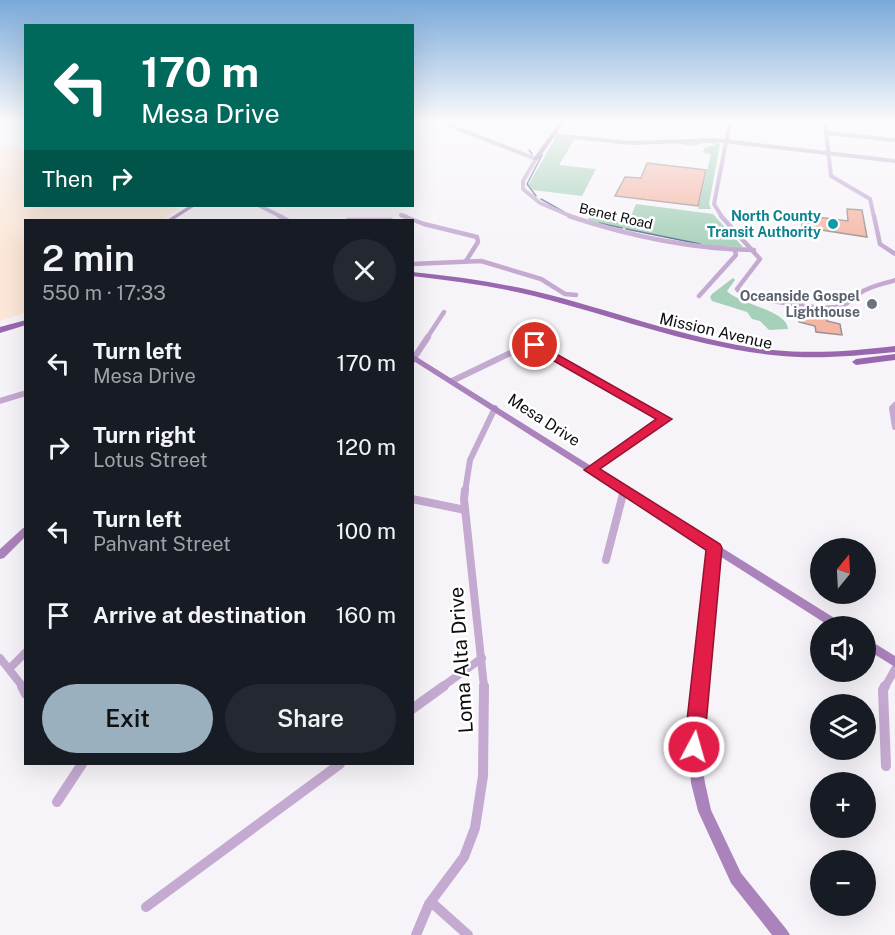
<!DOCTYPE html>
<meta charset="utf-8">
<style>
:root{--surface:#171b24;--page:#242831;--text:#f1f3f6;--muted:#9ea1a6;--accent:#9ab0bf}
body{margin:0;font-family:"Public Sans",sans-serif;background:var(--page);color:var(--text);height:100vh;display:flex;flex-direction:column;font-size:22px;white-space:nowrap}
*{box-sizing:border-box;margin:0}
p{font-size:20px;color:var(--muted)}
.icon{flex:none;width:33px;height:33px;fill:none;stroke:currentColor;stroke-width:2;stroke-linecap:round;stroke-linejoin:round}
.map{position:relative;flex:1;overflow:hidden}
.panel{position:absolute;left:24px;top:219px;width:390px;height:546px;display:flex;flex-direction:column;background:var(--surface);border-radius:0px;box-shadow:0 6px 24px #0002}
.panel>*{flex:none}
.hud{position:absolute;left:24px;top:24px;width:390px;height:183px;border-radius:0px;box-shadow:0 6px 24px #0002;background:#00695c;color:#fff;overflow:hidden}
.needle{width:39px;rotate:18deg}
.fabs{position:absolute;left:810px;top:538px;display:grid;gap:12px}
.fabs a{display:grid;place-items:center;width:66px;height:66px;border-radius:50%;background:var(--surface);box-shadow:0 6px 24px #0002;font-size:30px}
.pin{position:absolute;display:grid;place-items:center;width:51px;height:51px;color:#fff;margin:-26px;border:3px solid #fff;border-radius:50%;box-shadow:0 2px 6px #0007}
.me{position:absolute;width:66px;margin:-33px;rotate:6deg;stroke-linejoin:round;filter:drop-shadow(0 0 4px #0008)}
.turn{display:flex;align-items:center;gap:21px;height:126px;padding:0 18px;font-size:27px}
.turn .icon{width:78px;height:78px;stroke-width:2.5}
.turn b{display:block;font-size:42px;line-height:51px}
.then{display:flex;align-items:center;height:57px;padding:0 18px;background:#0003;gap:12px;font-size:22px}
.round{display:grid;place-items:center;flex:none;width:63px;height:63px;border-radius:32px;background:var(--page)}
.overview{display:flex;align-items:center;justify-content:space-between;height:102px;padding:0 18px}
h1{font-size:36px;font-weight:600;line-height:45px}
.primary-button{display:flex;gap:12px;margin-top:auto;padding:12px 18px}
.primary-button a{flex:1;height:69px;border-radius:36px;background:var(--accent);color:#111;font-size:24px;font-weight:600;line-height:69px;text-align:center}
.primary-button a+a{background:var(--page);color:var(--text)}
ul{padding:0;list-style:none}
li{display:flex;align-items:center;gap:18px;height:84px;padding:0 18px}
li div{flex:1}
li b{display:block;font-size:22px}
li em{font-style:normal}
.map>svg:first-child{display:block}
</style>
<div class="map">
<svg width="895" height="935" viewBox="0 0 895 935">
<rect width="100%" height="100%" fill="#f7f4f9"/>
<polygon fill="#fce7d8" points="5,147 25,150 26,206 165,206 179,208 162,220 26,220 25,313 0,321 0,168 5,165 0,164 0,149"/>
<g fill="#a6d0b9">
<polygon points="556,137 574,140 559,165 596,169 582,196 533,190 528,185"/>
<polygon points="705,142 695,146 674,143 714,142 720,144 709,204 711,209 698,209 711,154 703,153 705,147 716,145"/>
<polygon points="636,204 713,214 743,247 709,246 587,221 590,216 629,221"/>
<path d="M733,278l2,2 -8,11c11,13 60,19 61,38l-19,1 -9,-9 -8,-2 -5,-7 -35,-11 -2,-4 2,-3z"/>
</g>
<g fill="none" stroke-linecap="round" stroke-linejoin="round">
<g stroke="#556f8f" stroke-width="1.5">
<polyline points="529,150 532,154"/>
<polyline points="536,196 527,184 542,155"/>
<polyline points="541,199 564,212"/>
<polyline points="599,223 622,228"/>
<polyline points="626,229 700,244"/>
</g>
</g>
<g fill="#f5b5a4" stroke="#989291" stroke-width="1.5">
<polygon points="647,163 706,170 698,206 615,196 625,177 641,178"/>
<polygon points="847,209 862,210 867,237 802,227 802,215 848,221"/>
<polygon points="797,309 826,312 827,321 840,324 842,335 816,332 815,326 799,322"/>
</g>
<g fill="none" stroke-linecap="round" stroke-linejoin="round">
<g stroke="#c4a9d0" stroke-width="4">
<polyline points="441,122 536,159 523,181 523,189 540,203 573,217"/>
<polyline points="825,122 831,176 870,199 874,217"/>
<polyline points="826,133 895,140"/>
<polyline points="552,135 631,143 715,140 895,161"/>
<polyline points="260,206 282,217"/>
<polyline points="401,215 407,217"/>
<polyline points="722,217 714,204 730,122"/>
</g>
<g stroke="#c4a9d0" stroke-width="4.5">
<polyline points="279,216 287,220"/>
<polyline points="403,216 424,224 477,237 478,242 466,261"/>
<path d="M569,216c60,20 122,33 185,34"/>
<path d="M721,216l39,43 -23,30c7,11 84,20 99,18 12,-2 16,-8 24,-14 10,-7 24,-9 35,-13"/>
<polyline points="874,216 880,244 895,254"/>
<polyline points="348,220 391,220"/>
<polyline points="412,264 481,261 541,279 565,294 576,295"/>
<polyline points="699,296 736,255 735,251"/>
<polyline points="427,338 444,312"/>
</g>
<g stroke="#c4a9d0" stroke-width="6">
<polyline points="412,361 428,337"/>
<polyline points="452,381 531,343 665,419 591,470"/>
<polyline points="0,401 26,393"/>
<polyline points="895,405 892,408 895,427"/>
<polyline points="465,492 470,460 495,408"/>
</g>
<g stroke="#c4a9d0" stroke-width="8">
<polyline points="465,490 464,499 484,687"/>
<polyline points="412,499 465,510"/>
<polyline points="606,560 624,490"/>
<polyline points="0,658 23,687"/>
<polyline points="10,668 26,652"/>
<polyline points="442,687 482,658"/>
<polyline points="885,687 895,669"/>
</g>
<g stroke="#c4a9d0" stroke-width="10">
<polyline points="22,686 26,694"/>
<polyline points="885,686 883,690 886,766"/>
<polyline points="412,709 444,686"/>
<polyline points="57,802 82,764"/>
<polyline points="431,902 468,935"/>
<polyline points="146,907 340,764"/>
<polyline points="416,935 429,904 464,857 475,828 483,776 484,686"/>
</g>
<g fill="#ab83bc" fill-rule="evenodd">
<polygon points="560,122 564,122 538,160 534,160 533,159"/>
<polygon points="189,206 195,206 173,220 167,220"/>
<polygon points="412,354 844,624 846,627 831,627 718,555 700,747 705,783 711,810 741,873 787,930 790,935 772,935 731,883 698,811 691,783 688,747 709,549 412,360"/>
<polygon points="26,527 26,536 4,558 0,559 0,549 23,528"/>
<polygon points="866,638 895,656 895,667 866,649"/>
</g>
<g fill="#9967ae" fill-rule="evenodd">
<path d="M412,272c42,4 82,10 122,19 79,19 157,50 238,59 43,4 81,1 123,-4v6c-42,4 -80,8 -123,3 -81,-9 -159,-39 -238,-59 -40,-10 -81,-15 -122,-20z"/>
<polygon points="26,320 26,325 0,333 0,327"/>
<polygon points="895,354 895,360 856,365 852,362 856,359"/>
</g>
</g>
<linearGradient id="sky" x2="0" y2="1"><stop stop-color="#79a9da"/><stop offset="0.48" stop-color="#fbfafc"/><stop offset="1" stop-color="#fbfafc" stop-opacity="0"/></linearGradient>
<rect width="895" height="252" fill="url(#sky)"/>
<polygon fill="#e11d48" stroke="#92132f" stroke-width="1.5" points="535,342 672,419 600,469 720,544 722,548 704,747 701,753 694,755 687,753 684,747 706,550 584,470 656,419 531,348 529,345"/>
<circle fill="#0f9aa8" stroke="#fff" stroke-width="2" cx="833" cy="224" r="6"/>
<circle fill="#6b7280" stroke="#fff" stroke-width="2" cx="872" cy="304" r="6"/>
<g text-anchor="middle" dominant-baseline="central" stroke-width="5" stroke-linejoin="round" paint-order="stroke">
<g font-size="14" fill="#0d0c0e" stroke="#fff">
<text transform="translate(616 216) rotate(13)">Benet Road</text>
</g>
<g font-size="14" font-weight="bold" fill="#0d838f" stroke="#fff" text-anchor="end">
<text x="821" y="216">North County<tspan x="821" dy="16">Transit Authority</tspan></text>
</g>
<g font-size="14" font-weight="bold" fill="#5b616d" stroke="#fff" text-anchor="end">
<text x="860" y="296">Oceanside Gospel<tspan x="860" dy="16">Lighthouse</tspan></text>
</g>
<g font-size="16" fill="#0d0c0e" stroke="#fff">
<text transform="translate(716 331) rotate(13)">Mission Avenue</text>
<text transform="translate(544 420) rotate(33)">Mesa Drive</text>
</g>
<g font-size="20" fill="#0d0c0e" stroke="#fff">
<text transform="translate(461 660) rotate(-94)">Loma Alta Drive</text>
</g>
</g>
</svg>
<div class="fabs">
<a><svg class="needle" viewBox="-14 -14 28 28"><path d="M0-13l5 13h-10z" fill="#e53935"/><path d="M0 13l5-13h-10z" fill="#9ea1a6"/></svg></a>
<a><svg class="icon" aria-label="sound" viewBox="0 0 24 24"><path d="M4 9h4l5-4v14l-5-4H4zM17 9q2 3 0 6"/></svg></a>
<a><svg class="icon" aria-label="layers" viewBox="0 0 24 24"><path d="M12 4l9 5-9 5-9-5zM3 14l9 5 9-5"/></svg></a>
<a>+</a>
<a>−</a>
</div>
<div class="pin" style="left:535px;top:345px;background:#d93025"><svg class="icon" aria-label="arrive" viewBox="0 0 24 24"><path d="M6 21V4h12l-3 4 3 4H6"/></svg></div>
<svg class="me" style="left:694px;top:747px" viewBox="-20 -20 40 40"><circle r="17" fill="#e11d48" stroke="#fff" stroke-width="3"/><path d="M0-11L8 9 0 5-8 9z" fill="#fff"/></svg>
<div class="hud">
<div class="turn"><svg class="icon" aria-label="left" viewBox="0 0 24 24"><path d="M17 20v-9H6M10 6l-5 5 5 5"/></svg><div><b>170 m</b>Mesa Drive</div></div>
<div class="then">Then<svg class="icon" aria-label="right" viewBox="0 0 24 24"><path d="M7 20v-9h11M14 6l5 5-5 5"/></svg></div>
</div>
<section class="panel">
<div class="overview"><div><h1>2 min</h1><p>550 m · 17:33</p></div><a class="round"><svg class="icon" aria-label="close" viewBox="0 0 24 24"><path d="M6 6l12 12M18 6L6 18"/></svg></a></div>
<ul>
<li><svg class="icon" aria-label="left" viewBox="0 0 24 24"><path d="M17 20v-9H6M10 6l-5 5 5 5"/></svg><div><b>Turn left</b><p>Mesa Drive</p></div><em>170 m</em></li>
<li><svg class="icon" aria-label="right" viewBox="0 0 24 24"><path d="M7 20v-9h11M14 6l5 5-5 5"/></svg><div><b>Turn right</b><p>Lotus Street</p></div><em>120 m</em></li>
<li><svg class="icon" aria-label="left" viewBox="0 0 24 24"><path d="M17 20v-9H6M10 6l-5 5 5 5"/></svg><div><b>Turn left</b><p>Pahvant Street</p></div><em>100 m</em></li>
<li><svg class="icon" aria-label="arrive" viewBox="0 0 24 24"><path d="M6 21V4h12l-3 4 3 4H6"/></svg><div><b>Arrive at destination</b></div><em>160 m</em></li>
</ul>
<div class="primary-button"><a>Exit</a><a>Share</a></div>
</section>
</div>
